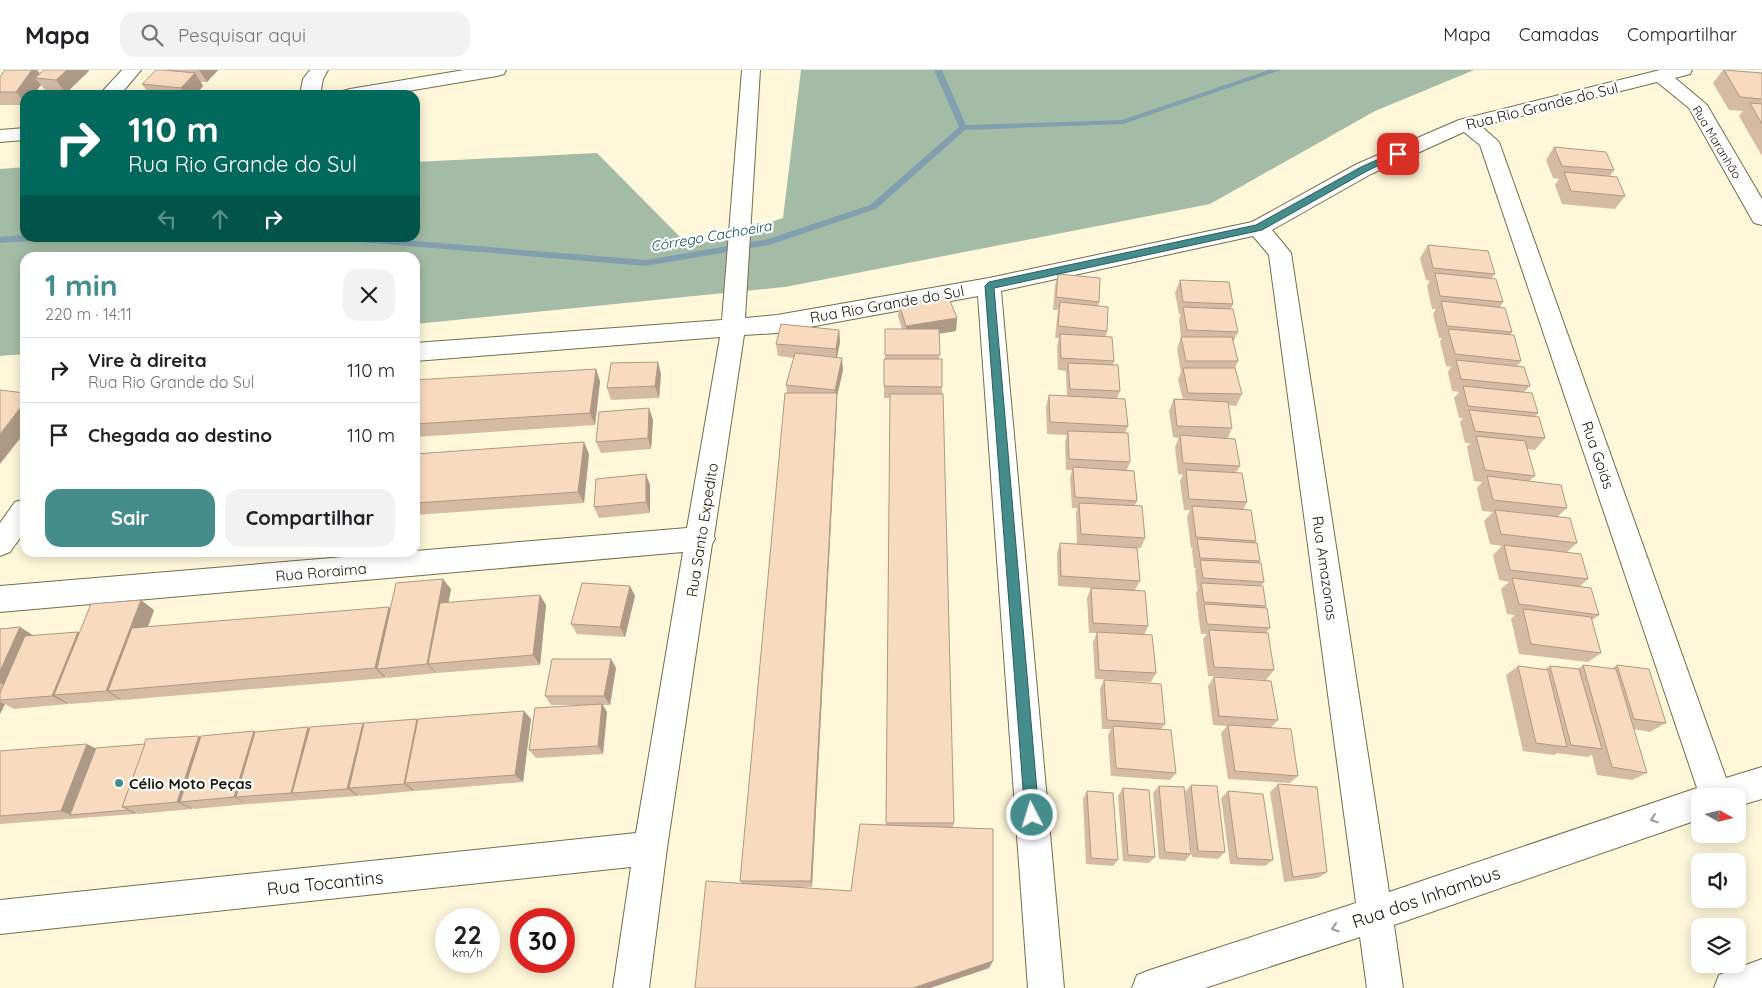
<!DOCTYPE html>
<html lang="pt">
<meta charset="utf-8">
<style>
:root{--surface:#fff;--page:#f2f2f2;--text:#202124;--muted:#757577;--line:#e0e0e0;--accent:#458d8d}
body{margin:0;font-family:Quicksand,sans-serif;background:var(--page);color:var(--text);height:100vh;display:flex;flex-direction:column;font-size:19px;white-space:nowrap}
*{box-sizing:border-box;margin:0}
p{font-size:16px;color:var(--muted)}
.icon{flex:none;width:28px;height:28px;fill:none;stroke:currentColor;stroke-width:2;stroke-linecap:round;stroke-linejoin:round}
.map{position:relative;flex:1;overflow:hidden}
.sheet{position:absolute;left:20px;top:182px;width:400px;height:305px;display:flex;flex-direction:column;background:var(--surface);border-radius:15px;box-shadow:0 2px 12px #0003}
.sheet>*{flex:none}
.top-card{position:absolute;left:20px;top:20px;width:400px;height:152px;border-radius:15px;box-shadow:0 2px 12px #0003;background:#00695c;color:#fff;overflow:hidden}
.needle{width:32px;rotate:98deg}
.fabs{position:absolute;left:1691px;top:718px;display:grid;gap:10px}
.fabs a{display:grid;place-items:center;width:55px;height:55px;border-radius:10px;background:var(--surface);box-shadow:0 2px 12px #0003;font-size:25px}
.speed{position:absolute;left:435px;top:838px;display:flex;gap:10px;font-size:25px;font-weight:700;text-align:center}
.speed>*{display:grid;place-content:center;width:65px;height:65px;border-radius:50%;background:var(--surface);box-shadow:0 2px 12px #0003;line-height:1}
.speed small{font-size:12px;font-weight:400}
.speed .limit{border:8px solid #d22;background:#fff;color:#111}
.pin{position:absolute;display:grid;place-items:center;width:42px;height:42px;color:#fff;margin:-21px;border-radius:10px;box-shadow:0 2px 8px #0006}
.me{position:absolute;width:55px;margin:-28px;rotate:355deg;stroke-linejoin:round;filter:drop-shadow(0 0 4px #0008)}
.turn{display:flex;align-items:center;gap:18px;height:105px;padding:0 25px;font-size:22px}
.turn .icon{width:65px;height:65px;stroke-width:2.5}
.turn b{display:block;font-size:35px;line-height:42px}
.lanes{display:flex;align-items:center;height:48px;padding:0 25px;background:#0003;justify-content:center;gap:25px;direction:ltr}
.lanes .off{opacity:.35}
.round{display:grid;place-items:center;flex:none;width:52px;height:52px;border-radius:15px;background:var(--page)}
.overview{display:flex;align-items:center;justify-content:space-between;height:85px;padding:0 25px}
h1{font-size:30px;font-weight:700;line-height:38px;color:var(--accent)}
.primary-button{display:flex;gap:10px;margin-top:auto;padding:10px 25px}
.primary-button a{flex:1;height:58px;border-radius:15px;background:var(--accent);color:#fff;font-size:20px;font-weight:700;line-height:58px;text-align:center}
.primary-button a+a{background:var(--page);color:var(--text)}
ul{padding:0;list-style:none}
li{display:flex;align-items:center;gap:15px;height:65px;padding:0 25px;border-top:1px solid var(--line)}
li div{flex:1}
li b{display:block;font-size:19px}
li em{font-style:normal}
header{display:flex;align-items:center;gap:30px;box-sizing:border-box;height:70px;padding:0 25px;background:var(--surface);border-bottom:1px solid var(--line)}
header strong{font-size:24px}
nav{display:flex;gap:28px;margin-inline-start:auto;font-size:18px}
.search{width:350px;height:45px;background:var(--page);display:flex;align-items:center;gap:12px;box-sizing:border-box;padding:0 18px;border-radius:15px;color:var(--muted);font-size:19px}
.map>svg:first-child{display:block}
</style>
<header>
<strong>Mapa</strong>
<div class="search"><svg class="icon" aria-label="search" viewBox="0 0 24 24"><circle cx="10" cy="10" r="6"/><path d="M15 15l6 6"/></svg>Pesquisar aqui</div>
<nav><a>Mapa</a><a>Camadas</a><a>Compartilhar</a></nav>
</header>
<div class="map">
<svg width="1762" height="918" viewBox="0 0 1762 918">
<rect width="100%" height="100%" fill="#fef7d9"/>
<polygon fill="#a4bca5" points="801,0 1474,0 1375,41 1210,134 785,217 415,254 415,188 25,188 25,284 0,286 0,99 25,97 25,168 415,168 415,92 597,83 690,177 783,148"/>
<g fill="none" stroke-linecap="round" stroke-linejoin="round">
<g fill="#81a0af" fill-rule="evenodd">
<polygon points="934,0 942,0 966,55 1122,50 1269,0 1281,0 1123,54 965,60 876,139 769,175 646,196 349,171 344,168 379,168 646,190 768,169 870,135 959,57"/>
<polygon points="25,165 25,168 37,168 32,171 0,173 0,167"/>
</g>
<defs>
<g id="minor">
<polygon points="122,0 141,0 120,25 99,25"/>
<polygon points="310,0 328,0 323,9 320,25 300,25 303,9"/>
<polygon points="464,0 506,0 504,4 497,6 384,25 340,25 343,21 350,19"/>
<path d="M742,0h18l-15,248 32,-3 212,-37 263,-56 105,-58 102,-44 201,-50h32l-2,4 -15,4 32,27 55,94v26l-8,-2 -3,-5 -62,-110 -32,-26 -176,44 18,16 227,636 36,-11v32l-24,7v-10h-38v23l-306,106 9,63h-36l-7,-51 -155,51h-73l5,-13 13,-5 206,-67 -87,-648 -16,-19 -252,55 63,697h-36l-50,-692 -201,37 -33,2 -30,201 1,3 -3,5 -45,304 -18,140h-36l18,-121 -631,67v-34l636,-67 47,-281 -683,60v-26l687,-58 33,-191 -305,24v-18l307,-23zM1464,62l16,13 217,643 -308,104 -98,-639 -19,-23 99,-56z"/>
<polygon points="25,58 25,70 0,72 0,60"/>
<polygon points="25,429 25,461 10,482 0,486 0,453 15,432"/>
<polygon points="1762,889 1762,918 1714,918 1719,905"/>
</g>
</defs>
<use href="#minor" stroke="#756d4c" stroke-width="2"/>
<use href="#minor" fill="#fff" fill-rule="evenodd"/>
</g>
<g fill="#d5bba4">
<polygon points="5,0 37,0 40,4 44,0 88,0 89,1 66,23 46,21 41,15 33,25 25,25 25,35 0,35 0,7"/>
<polygon points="156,0 218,0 207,12 201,12 203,16 195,25 150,25 142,14"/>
<polygon points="1723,0 1762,3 1762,86 1739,46 1743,41 1729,40 1713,13"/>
<polygon points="1554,77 1614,100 1610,106 1625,126 1615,139 1562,134 1555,115 1559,109 1553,108 1546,90"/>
<polygon points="1428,175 1495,204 1491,209 1503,232 1500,237 1512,262 1510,265 1521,291 1517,296 1530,316 1524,322 1538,343 1535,347 1545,368 1535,380 1527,379 1535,406 1529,411 1567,438 1557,447 1577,473 1567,482 1588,509 1580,516 1599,545 1592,550 1601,583 1588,592 1519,584 1511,549 1515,545 1507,544 1501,519 1509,512 1499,510 1493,485 1502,476 1490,474 1484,451 1493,442 1482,441 1477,418 1482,412 1474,411 1467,377 1470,373 1465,373 1460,352 1463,348 1459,348 1454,328 1459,322 1452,321 1448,302 1451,297 1446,296 1440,271 1442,268 1439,268 1433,244 1436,239 1432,239 1427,216 1430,211 1426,210 1420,188"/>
<polygon points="1058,204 1099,232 1098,236 1107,261 1106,266 1114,291 1113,295 1120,321 1117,329 1128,356 1125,363 1130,392 1127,400 1137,431 1135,435 1145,468 1141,478 1137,478 1140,511 1135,520 1148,556 1144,565 1156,603 1151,612 1095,609 1093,572 1097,563 1089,563 1087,528 1091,518 1058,516 1057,483 1060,473 1077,474 1076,444 1077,438 1072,438 1070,408 1072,400 1066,400 1065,372 1067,365 1047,364 1046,337 1049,325 1067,326 1066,305 1066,301 1058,300 1057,276 1059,268 1055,268 1058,240 1053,240 1055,216"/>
<polygon points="1180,210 1233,234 1231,239 1238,262 1233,272 1238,291 1235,298 1242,324 1236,336 1228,335 1232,358 1228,368 1240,396 1236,403 1247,432 1243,440 1256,471 1255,472 1260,491 1259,493 1264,512 1261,516 1266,536 1265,538 1270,558 1266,563 1274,600 1266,610 1208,606 1203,569 1207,564 1201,564 1198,544 1199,542 1198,542 1196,523 1198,518 1197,518 1195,500 1196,498 1194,498 1192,480 1193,478 1191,478 1187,447 1190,440 1184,440 1180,411 1183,405 1178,404 1175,377 1179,368 1173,367 1169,341 1174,329 1183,330 1178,310 1181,302 1177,279 1181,267 1179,249 1181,244 1179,244 1175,223"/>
<polygon points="899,234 957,248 956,261 939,263 939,289 942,317 942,324 954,753 953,757 989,898 930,918 695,918 742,813 740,811 787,323 786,315 794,288 778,286 776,274 839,260 840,272 837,287 843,300 837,326 837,335 812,817 787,817 851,821 886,755 890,328 884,328 884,289 885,289 885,259 902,259 898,246"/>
<polygon points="661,304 659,328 611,330 607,318"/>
<polygon points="415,310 600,311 595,355 415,367"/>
<polygon points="649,338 653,350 651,379 601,383 596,372"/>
<polygon points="415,384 589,384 584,433 415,445"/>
<polygon points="650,415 650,443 599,448 594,437"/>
<polygon points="630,516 635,526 625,567 577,564 571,554"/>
<polygon points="451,519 448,533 546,535 540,595 437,603 436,602 436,603 387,608 385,606 385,608 123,630 121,629 121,630 70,634 68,633 68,634 14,639 5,634 0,644 0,623 1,621 0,621 0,559 34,566 79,563 154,540 148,557 389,537 390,539"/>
<polygon points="611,589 616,598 610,635 603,635 607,642 603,684 536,688 529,680 586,635 551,635 545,626"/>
<polygon points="1583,595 1611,599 1617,595 1666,653 1650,662 1634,659 1647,703 1632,710 1597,705 1592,685 1587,687 1557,683 1554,685 1523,681 1506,605 1518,596 1545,599 1550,596 1578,599"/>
<polygon points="1214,607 1278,650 1271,658 1298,706 1290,713 1228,709 1221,663 1227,656 1213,655 1208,616"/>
<polygon points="1104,610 1165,654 1161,659 1176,703 1170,710 1111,706 1108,665 1111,659 1102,659 1100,619"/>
<polygon points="524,641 531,649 523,712 415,721 414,720 413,721 360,726 358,725 358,726 304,730 303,730 249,734 248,734 194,739 192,738 192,739 138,744 136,743 135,744 0,754 0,681 96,679 145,674 254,661 255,662 310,658 363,653 364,654 417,649 418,650"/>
<polygon points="1278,714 1327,802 1318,808 1284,812 1270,722"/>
<polygon points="1191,715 1225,782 1218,789 1192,787 1185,722"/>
<polygon points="1159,716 1191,784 1185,791 1159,789 1153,723"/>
<polygon points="1123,718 1155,787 1149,793 1123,791 1118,726"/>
<polygon points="1087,721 1118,790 1113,796 1086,794 1083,729"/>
<polygon points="1228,721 1273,790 1265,796 1230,794 1221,728"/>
</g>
<g fill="#ae9986">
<polygon points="32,0 37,0 44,9 35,8 41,15 33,25 25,25 25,33 16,22"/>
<polygon points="67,0 88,0 89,1 66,23 56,10"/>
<polygon points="199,0 218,0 207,12"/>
<polygon points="195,3 203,16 195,25 186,25 181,18"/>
<polygon points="957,248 956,261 906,269 906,256"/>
<polygon points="839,260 840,272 836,292 836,279"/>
<polygon points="842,288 843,300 837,326 837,335 812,817 811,811 836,332 835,320"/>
<polygon points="658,292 661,304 659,328 655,316"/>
<polygon points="596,299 600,311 595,355 590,343"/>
<polygon points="25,332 25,362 0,394 0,364"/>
<polygon points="649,338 653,350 651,379 648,368"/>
<polygon points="584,372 589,384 584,433 578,422"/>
<polygon points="646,404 650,415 650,443 646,432"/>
<polygon points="443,509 451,519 437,594 428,594 436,602 436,603 427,594"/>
<polygon points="630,516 635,526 625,567 620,557"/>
<polygon points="540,525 546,535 540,595 533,585"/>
<polygon points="141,530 154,540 125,620 108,621 121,629 121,630 106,621"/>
<polygon points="389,537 398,547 377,599 385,606 385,608 375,598"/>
<polygon points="20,557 36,567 12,620 0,613 0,601"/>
<polygon points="78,562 93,572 54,625 68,633 68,634 52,626"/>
<polygon points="611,589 616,598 610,635 604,626"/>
<polygon points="0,632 5,634 0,644"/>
<polygon points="602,634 607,642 603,684 598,676"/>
<polygon points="524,641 531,649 523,712 515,705"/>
<polygon points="417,649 426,658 405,713 414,720 413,721 404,714"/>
<polygon points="363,653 373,661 349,718 358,725 358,726 347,719"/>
<polygon points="308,657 319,666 292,723 303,730 291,723"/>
<polygon points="254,661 266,670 236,727 248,734 234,727"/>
<polygon points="199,666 212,674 180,732 192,738 192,739 177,732"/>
<polygon points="87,674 103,682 70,745 78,748 61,741"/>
<polygon points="128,739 136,743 135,744 127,740"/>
<polygon points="993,891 989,898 930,918 913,918"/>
</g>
<g fill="#f8dabf" stroke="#ae9986">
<polygon points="5,0 32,0 16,22 0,22 0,7"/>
<polygon points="44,0 67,0 56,10 35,8"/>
<polygon points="156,0 164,0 195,3 181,18 142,14"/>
<polygon points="1724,0 1762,3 1762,29 1740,27"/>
<polygon points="1750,33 1762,34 1762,54"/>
<polygon points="1554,77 1606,82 1614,100 1562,96"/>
<polygon points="1564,102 1617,107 1625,126 1571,121"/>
<polygon points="1428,175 1488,181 1495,204 1433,198"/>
<polygon points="1435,203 1496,209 1503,232 1440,226"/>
<polygon points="1058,204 1100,208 1099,232 1056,227"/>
<polygon points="1180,210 1229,212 1233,234 1183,232"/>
<polygon points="948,226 957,248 906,256 899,234"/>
<polygon points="1441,231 1505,238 1512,262 1447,256"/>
<polygon points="1060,232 1108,237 1107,261 1058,256"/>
<polygon points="1183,237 1233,239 1238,262 1187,260"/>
<polygon points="781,254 839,260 836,279 776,274"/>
<polygon points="885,259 939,259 940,285 885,285"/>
<polygon points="1448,259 1514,265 1521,291 1455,284"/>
<polygon points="1060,264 1112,267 1114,291 1061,288"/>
<polygon points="1181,267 1232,267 1238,291 1186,291"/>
<polygon points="795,283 842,288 835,320 786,315"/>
<polygon points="884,289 942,289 942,317 884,316"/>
<polygon points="1456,290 1524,297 1530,316 1461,309"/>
<polygon points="658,292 655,316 607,318 611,293"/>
<polygon points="1068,293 1118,295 1120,321 1070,319"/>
<polygon points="1183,298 1235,298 1242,324 1188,323"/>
<polygon points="596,299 590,343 415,354 415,310"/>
<polygon points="1463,316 1532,323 1538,343 1468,336"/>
<polygon points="0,320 25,323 25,332 0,364"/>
<polygon points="785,323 837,323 811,811 740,811"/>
<polygon points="890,324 943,324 954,753 886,753"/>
<polygon points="1049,325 1125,329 1128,356 1050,352"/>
<polygon points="1174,329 1228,332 1232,358 1177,356"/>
<polygon points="649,338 648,368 596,372 599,342"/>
<polygon points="1469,340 1539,347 1545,368 1475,361"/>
<polygon points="1068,361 1128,363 1130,392 1069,389"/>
<polygon points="1180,365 1235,369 1240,396 1183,393"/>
<polygon points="1476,366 1525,371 1535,406 1485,400"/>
<polygon points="584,372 578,422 415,433 415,384"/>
<polygon points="1073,397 1134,401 1137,431 1075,427"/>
<polygon points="1186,400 1242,403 1247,432 1189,429"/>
<polygon points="646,404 646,432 594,437 596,409"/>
<polygon points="1487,406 1561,415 1567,438 1493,430"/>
<polygon points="1079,433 1142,436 1145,468 1081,464"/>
<polygon points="1192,436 1251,440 1256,471 1196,467"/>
<polygon points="1495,440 1570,448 1577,473 1501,464"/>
<polygon points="1197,469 1257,473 1260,491 1200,488"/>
<polygon points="1060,473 1137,478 1140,511 1061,506"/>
<polygon points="1504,475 1581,484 1588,509 1510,500"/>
<polygon points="1200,490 1261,493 1264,512 1203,508"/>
<polygon points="1512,508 1591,518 1599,545 1519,534"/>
<polygon points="443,509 427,594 377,599 396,513"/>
<polygon points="582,513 630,516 620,557 571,554"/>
<polygon points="1201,513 1263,516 1266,536 1204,532"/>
<polygon points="1091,518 1145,521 1148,556 1093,553"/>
<polygon points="540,525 533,585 428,594 440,533"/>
<polygon points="141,530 106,621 54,625 91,534"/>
<polygon points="1204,534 1267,538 1270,558 1207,554"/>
<polygon points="389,537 375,598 108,621 132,558"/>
<polygon points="1523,539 1591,547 1601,583 1531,574"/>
<polygon points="20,557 0,601 0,559"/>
<polygon points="1209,560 1268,563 1274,600 1214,597"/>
<polygon points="78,562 52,626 0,630 0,623 25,566"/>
<polygon points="1097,562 1152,565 1156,603 1099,600"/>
<polygon points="552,589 611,589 604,626 545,626"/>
<polygon points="1583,595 1616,599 1647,703 1612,697"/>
<polygon points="1617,595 1649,599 1666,653 1634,649"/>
<polygon points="1518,596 1548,600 1567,677 1536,673"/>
<polygon points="1550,596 1579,599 1602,679 1571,675"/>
<polygon points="1214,607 1271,611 1278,650 1219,646"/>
<polygon points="1104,610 1161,614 1165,654 1107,650"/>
<polygon points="602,634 598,676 529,680 535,638"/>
<polygon points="524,641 515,705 405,713 418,649"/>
<polygon points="417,649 404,714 349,718 364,653"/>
<polygon points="363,653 347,719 292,723 310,657"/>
<polygon points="1228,655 1291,659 1298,706 1235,701"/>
<polygon points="1113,656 1171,660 1176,703 1116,698"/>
<polygon points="308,657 291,723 236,727 255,662"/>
<polygon points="254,661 234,727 180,732 201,666"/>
<polygon points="199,666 177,732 122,737 146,669"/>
<polygon points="87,674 61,741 0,746 0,681"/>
<polygon points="145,674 122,737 128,739 127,740 70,745 96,678"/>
<polygon points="1278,714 1317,717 1327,802 1293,807"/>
<polygon points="1191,715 1217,716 1225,782 1198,781"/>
<polygon points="1159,716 1184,717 1191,784 1165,782"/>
<polygon points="1123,718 1149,720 1155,787 1128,785"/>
<polygon points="1087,721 1113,723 1118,790 1091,788"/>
<polygon points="1228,721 1263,724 1273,790 1237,788"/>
<polygon points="860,754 993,759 993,891 913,918 695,918 706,811 851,821"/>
</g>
<defs><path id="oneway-chevron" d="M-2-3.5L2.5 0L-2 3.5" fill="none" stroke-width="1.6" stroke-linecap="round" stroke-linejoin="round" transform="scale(1.25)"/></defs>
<g stroke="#989790">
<use href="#oneway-chevron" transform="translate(1654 749) rotate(161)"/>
<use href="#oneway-chevron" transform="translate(1335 858) rotate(162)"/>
</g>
<polygon fill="#458d8d" stroke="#2d5c5c" points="1395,82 1402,84 1367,101 1262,160 994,218 1039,745 1037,750 1032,752 1027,750 1025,745 985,216 989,212 1256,155 1361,97"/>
<circle fill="#458d8d" stroke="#fff" stroke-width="2" cx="119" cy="713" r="5"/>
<g text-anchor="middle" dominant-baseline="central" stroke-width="4.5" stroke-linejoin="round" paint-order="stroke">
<g font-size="12" fill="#1a1709" stroke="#fff">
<text transform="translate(1717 72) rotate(59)">Rua Maranhão</text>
</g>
<g font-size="14" font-style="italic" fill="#07485f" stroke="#fff">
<text transform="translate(711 166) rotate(-10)">Córrego Cachoeira</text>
</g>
<g font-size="15" fill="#1a1709" stroke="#fff">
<text transform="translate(1542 36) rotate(-14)">Rua Rio Grande do Sul</text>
<text transform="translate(887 234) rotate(-10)">Rua Rio Grande do Sul</text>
<text transform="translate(1598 385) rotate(71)">Rua Goiás</text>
<text transform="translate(702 460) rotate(-81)">Rua Santo Expedito</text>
<text transform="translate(1325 498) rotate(82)">Rua Amazonas</text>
<text transform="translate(321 502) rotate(-5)">Rua Roraima</text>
</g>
<g font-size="15" font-weight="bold" fill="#1a1709" stroke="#fff" text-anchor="start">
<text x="129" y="713">Célio Moto Peças</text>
</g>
<g font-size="18" fill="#1a1709" stroke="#fff">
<text transform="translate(325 813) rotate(-6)">Rua Tocantins</text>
<text transform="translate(1426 827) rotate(-19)">Rua dos Inhambus</text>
</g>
</g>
</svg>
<div class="fabs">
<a><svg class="needle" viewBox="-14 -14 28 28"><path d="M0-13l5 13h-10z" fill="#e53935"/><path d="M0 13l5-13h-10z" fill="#757577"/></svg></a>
<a><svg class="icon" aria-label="sound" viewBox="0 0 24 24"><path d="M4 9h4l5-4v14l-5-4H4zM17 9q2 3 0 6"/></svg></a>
<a><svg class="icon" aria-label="layers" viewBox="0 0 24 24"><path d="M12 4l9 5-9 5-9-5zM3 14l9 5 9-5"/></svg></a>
</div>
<div class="speed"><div>22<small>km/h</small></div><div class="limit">30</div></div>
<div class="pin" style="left:1398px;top:84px;background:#d93025"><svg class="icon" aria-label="arrive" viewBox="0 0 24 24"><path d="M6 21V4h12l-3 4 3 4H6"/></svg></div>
<svg class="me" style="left:1032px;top:745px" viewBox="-20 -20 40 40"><circle r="17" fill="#458d8d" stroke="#fff" stroke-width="3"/><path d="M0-11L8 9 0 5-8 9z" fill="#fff"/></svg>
<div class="top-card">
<div class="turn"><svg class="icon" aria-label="right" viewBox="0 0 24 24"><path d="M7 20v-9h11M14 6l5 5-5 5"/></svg><div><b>110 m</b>Rua Rio Grande do Sul</div></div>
<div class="lanes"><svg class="icon off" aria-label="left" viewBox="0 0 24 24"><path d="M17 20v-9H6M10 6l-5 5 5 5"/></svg><svg class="icon off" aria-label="ahead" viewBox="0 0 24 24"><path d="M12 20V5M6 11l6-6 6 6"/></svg><svg class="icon" aria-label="right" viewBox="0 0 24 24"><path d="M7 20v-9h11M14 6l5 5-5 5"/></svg></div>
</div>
<section class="sheet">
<div class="overview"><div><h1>1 min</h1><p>220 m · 14:11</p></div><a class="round"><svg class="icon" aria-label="close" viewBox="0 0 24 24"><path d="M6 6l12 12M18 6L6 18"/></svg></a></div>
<ul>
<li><svg class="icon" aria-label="right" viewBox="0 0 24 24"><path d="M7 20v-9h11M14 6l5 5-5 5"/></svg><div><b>Vire à direita</b><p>Rua Rio Grande do Sul</p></div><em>110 m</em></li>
<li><svg class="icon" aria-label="arrive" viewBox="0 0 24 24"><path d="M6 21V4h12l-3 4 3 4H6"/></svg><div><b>Chegada ao destino</b></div><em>110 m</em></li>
</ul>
<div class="primary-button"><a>Sair</a><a>Compartilhar</a></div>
</section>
</div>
